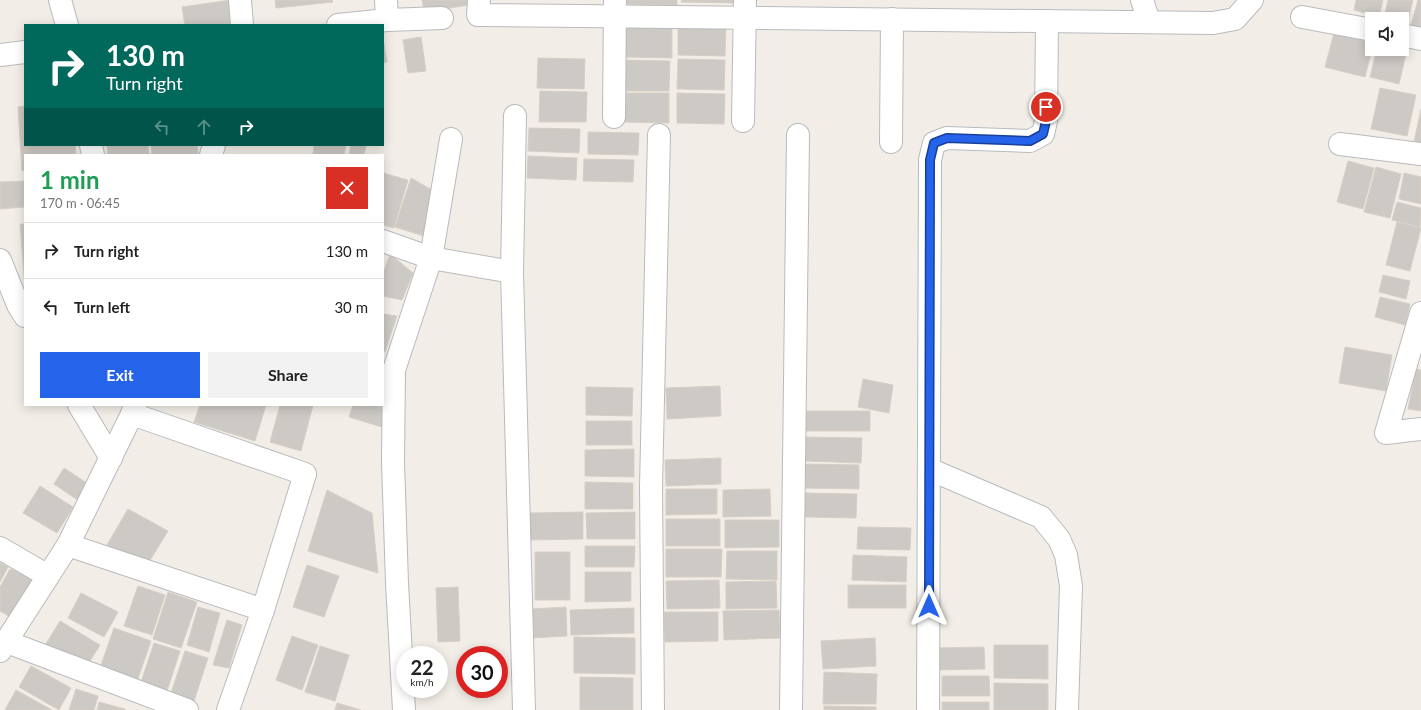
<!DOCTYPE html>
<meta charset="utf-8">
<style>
:root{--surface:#fff;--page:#f2f2f2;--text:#222;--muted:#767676;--line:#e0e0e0;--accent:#2563eb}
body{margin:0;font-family:Lato,sans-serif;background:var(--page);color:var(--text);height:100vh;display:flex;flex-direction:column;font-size:15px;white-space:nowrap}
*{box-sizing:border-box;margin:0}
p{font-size:13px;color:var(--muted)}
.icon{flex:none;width:22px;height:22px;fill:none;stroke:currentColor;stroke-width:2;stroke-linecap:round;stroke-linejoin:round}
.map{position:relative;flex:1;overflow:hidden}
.sheet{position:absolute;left:24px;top:154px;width:360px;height:252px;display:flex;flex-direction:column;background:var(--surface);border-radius:0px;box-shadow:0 2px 10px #0003}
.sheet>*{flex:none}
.banner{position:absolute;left:24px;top:24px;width:360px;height:122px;border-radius:0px;box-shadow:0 2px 10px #0003;background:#00695c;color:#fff;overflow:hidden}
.tools{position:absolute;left:1365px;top:12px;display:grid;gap:8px}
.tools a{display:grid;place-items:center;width:44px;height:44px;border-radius:0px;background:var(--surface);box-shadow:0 2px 10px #0003;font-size:20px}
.speed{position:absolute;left:396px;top:646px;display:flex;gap:8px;font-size:20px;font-weight:700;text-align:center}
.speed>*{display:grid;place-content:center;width:52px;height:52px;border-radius:50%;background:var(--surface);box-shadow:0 2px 10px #0003;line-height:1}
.speed small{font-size:10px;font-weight:400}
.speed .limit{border:6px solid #d22;background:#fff;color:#111}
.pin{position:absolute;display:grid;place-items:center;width:34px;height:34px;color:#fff;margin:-17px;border:2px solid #fff;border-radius:50%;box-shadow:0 1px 4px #0007}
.me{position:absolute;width:44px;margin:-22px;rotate:0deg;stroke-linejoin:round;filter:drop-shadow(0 0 3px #0008)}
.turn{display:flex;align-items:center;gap:14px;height:84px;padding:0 16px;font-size:18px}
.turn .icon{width:52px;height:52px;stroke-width:2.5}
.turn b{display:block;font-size:28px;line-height:34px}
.lanes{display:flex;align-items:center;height:38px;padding:0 16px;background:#0003;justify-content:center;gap:20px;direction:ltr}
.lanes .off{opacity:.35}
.round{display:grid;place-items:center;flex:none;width:42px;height:42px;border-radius:0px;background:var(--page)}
.head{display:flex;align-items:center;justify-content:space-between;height:68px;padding:0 16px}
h1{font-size:24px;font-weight:700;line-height:30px;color:#1e9e55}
.cta{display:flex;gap:8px;margin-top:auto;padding:8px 16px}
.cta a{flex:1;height:46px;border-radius:0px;background:var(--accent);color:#fff;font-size:16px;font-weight:700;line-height:46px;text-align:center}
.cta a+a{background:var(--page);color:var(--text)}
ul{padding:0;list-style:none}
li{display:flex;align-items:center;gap:12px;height:56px;padding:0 16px;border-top:1px solid var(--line)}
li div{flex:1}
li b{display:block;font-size:15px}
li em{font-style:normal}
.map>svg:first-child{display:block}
</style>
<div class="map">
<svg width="1421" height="710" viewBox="0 0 1421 710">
<rect width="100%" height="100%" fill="#f2eee7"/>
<g fill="#cdc9c4" stroke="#d7cfc5">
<polygon points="231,0 242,25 185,25 182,7"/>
<polygon points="275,0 332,0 333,2 276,8"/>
<polygon points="422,0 474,0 475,4 424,12"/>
<polygon points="623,0 677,0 677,5 623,4"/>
<polygon points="682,0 734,0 734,3 681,2"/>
<polygon points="1356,0 1383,0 1379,17 1354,10"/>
<polygon points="1388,0 1413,0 1407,24 1402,23 1402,19 1384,19"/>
<polygon points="1418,0 1421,0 1421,31 1410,29"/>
<polygon points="678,25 726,26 725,56 678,55"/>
<polygon points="625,27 672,28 672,58 624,57"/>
<polygon points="1334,33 1372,43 1372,49 1365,77 1325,67"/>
<polygon points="421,37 426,71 408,73 403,40"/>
<polygon points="383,38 387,62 383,63"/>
<polygon points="1377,49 1384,49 1406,54 1399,84 1370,77"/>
<polygon points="538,58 585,59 584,89 537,88"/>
<polygon points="678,59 725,60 724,90 677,89"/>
<polygon points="622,60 670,61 669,91 622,91"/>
<polygon points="1380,88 1416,95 1407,136 1371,129"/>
<polygon points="540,91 587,92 586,122 539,122"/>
<polygon points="622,93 669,93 669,123 621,122"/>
<polygon points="677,93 725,94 724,124 677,123"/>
<polygon points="25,106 25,145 75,145 76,155 25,155 25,170 22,171 18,107"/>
<polygon points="1421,109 1421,143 1414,142"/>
<polygon points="529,128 580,129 579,153 528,151"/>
<polygon points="588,132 639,133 638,155 588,154"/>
<polygon points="107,145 148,145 149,155 108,155"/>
<polygon points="151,145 197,145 198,155 152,155"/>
<polygon points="314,145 346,145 344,155 313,155"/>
<polygon points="351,145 366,145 364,155 349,155"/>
<polygon points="528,156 577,158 576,180 527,178"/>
<polygon points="584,159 634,160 633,182 583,181"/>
<polygon points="1348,161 1374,168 1363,209 1337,202"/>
<polygon points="1376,167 1401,174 1390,218 1364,212"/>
<polygon points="383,173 408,180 394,228 383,225"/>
<polygon points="1404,173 1421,177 1421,204 1399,199"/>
<polygon points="411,178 432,190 427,237 395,227"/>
<polygon points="25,181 25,207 0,209 0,182"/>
<polygon points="1397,202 1421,208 1420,227 1392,220"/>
<polygon points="1397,222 1421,228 1410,271 1386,265"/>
<polygon points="20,224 25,224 25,287"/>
<polygon points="390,254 413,273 402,300 383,296 383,274"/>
<polygon points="1383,275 1410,281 1406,299 1379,292"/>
<polygon points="1380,297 1410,304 1405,325 1375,317"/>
<polygon points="383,314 397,316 385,352 383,351"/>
<polygon points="1345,347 1392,355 1386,391 1339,383"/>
<polygon points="1416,369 1421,370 1421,411 1408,409"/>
<polygon points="863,379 893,385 889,413 858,407"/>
<polygon points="386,383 382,427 349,417 353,405 383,405"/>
<polygon points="720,386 721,416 667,419 666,388"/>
<polygon points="586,387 633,388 632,416 586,415"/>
<polygon points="200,405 266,405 255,441 194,422"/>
<polygon points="280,405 313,405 301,451 270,442"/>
<rect x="804" y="411" width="66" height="20"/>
<rect x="586" y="421" width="46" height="24"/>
<polygon points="805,437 862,438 861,463 804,461"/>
<polygon points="634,449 634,477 585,476 585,450"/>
<polygon points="721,458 721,484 666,486 665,460"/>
<polygon points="804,464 859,465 859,489 804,488"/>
<polygon points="64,468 90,485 79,501 54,484"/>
<polygon points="585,482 633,483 633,509 585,509"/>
<polygon points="40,486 73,507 57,533 23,513"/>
<polygon points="666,489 717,489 717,514 666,515"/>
<polygon points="770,489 771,516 723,517 723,490"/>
<polygon points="327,490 372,513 378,573 308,551"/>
<polygon points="805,493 857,494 856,518 804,517"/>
<polygon points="128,509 168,531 146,567 107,545"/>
<polygon points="583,512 583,539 529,540 528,513"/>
<polygon points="635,512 635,539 587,539 586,513"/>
<rect x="666" y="519" width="54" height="27"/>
<polygon points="725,520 779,520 779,547 725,548"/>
<polygon points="858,527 911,528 910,550 857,549"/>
<polygon points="585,546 635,546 634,567 585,567"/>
<polygon points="666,549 722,549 721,577 666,577"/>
<polygon points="727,551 777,551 777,580 726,579"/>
<rect x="535" y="552" width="35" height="48"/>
<polygon points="853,555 907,557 906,582 852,580"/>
<polygon points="0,563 8,567 0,582"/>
<polygon points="307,565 339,576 324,617 293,607"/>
<polygon points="10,569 36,580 14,619 0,611 0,587"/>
<polygon points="585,572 631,572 631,601 585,602"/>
<polygon points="719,580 720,608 667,609 666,581"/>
<polygon points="776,581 777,608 726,609 726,582"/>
<rect x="848" y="585" width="58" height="23"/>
<polygon points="138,586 165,595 152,635 124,626"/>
<polygon points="458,587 460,641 438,642 436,588"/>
<polygon points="168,592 197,602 181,648 153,639"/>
<polygon points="81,593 118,612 104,637 68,618"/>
<polygon points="198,607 220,613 209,652 187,645"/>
<polygon points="566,607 567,636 532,638 531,609"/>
<polygon points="634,608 634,633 571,635 570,610"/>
<polygon points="779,610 780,638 724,640 723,611"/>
<polygon points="664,612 718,612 718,641 665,642"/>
<polygon points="227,620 242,625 229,668 213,665"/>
<polygon points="60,621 100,645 84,671 44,647"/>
<polygon points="114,628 151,641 136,684 99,671"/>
<polygon points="292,636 318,645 302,690 276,680"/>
<polygon points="574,637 635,638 635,674 574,673"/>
<polygon points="875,638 876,666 823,669 821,641"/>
<polygon points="154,643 180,651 166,694 140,685"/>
<polygon points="994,645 1048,645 1048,679 994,678"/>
<polygon points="320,646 349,655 335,701 305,692"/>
<polygon points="984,647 985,669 938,670 938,648"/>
<polygon points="185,651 208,658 194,701 171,693"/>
<polygon points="31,666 71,688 59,710 19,687"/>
<polygon points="824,672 877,674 876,704 823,704"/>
<polygon points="942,676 989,676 990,696 942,696"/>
<polygon points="580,677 633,678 633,710 580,710"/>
<polygon points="994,683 1048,684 1048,710 994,710"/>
<polygon points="76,689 98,696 94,710 69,710"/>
<polygon points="16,690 52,710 5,710"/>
<polygon points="99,702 125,709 125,710 97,710"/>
<rect x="942" y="702" width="47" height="8"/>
<polygon points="337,703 361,710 335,710"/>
<polygon points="824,706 876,707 876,710 824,710"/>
</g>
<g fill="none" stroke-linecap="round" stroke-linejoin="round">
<defs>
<g id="minor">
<polyline points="60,0 67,25"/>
<polyline points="240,0 242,25"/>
<polyline points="386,0 387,20"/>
<polyline points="479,0 478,15 1213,23 1235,19 1252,0"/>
<polyline points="1142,0 1149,22"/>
<polyline points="1302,17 1372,30"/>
<polyline points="338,25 387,20 442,18"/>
<polyline points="1402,35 1421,39"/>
<polyline points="0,55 25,52"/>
<polyline points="515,116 512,272 524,710"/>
<polyline points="614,117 615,0"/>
<polyline points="743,121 745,0"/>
<polyline points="891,142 892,19"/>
<polyline points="1340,144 1421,154"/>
<polyline points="91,145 93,155"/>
<polyline points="211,155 214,145"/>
<polyline points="383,241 431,258 512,272"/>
<polyline points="0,260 18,305 25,316"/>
<polyline points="1421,313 1386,433 1421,429"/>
<polyline points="79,405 111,458"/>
<polyline points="132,414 305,474 263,610 228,710"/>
<polyline points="929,469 1041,517 1059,539 1066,555 1071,586 1067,710"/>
<polyline points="68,545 263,610"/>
<polyline points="0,548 48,576"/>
<polyline points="7,642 187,710"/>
<polyline points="0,651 68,545 132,414 135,405"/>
<polyline points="404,710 397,583 393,462 394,370 431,258 451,139"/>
<polyline points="653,710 651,487 659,135"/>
<polyline points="791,710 798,135"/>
<polyline points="928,710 930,160 934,143 947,138 1030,141 1043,134 1046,121 1047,21"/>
</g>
</defs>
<use href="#minor" stroke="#b7bbbf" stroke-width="24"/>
<use href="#minor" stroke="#fff" stroke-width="22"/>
</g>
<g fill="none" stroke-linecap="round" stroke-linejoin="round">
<defs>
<polyline id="route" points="929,606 930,160 934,143 947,138 1030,141 1043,134 1046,121 1046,107"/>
</defs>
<use href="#route" stroke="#184099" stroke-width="10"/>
<use href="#route" stroke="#2563eb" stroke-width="7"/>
</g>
</svg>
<div class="tools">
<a><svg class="icon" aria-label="sound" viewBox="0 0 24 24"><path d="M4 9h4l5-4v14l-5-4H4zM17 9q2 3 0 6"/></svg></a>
</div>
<div class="speed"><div>22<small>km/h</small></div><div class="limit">30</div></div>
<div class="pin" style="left:1046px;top:107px;background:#d93025"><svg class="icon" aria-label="arrive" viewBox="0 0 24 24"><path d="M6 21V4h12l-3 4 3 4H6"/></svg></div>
<svg class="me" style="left:929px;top:606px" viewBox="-20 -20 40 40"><path d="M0-17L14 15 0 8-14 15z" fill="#2563eb" stroke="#fff" stroke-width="4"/></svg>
<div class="banner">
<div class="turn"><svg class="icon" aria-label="right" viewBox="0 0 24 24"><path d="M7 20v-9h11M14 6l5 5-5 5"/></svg><div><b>130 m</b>Turn right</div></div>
<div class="lanes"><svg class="icon off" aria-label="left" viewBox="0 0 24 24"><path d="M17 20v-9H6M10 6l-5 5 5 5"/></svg><svg class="icon off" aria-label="ahead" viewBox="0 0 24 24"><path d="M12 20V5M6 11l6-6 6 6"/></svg><svg class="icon" aria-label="right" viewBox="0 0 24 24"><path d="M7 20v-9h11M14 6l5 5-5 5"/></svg></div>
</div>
<section class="sheet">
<div class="head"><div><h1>1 min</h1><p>170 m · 06:45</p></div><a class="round" style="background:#d93025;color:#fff"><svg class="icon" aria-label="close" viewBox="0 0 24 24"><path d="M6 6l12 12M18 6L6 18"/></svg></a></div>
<ul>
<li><svg class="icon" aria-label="right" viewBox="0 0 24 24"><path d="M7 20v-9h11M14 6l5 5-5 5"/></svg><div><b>Turn right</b></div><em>130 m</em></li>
<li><svg class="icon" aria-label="left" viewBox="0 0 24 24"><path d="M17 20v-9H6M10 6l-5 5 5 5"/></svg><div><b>Turn left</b></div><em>30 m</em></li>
</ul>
<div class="cta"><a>Exit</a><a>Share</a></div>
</section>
</div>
